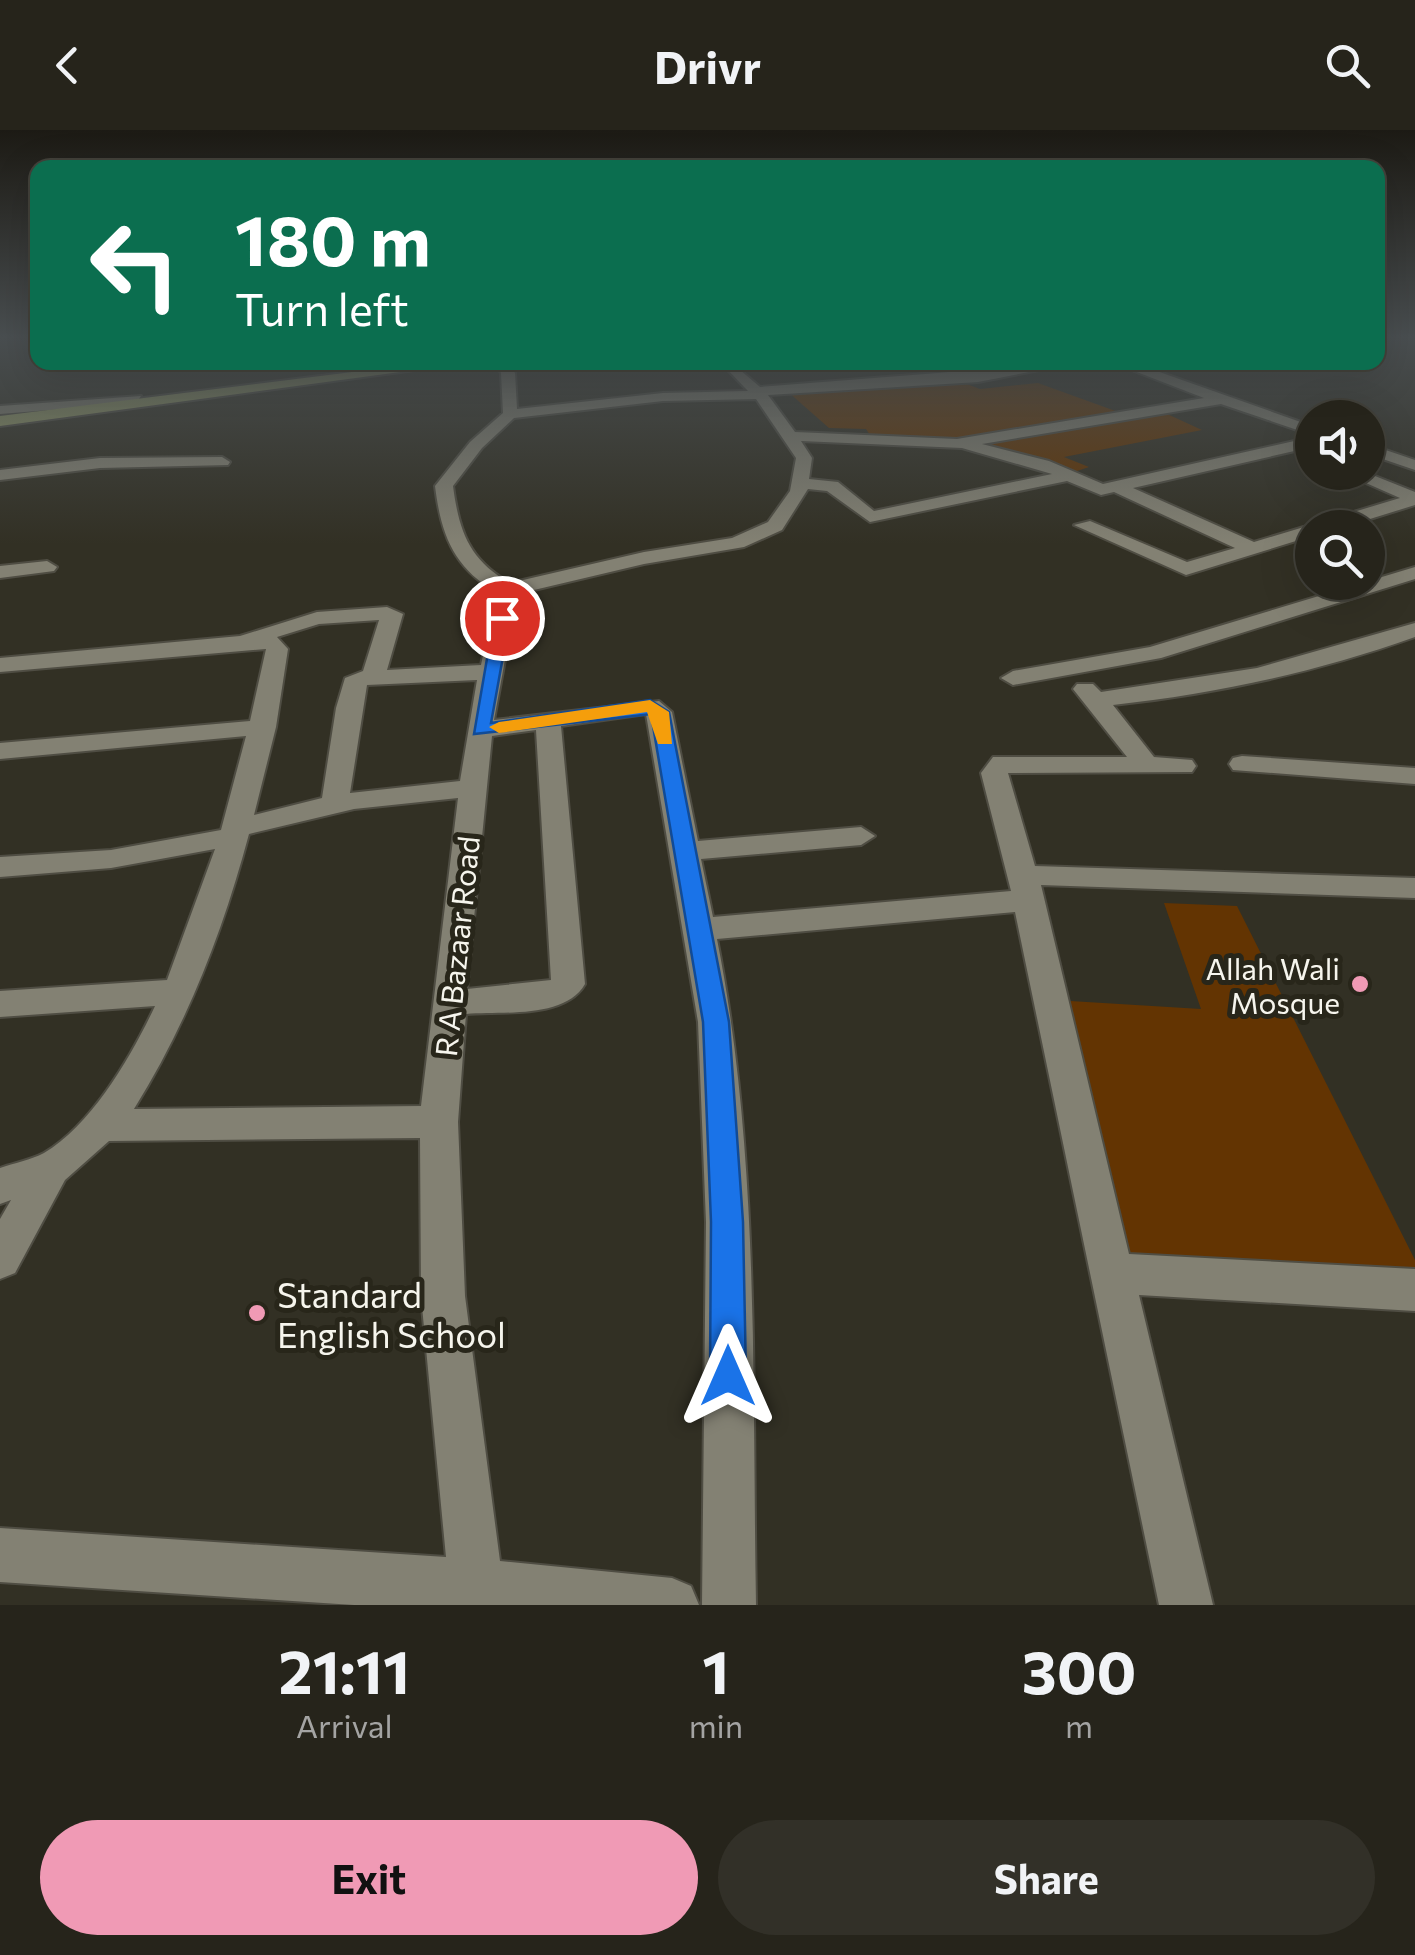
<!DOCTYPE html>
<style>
:root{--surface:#26241b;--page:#323028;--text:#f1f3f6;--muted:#a4a4a3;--line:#42413a;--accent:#f09ab5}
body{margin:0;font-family:Commissioner,sans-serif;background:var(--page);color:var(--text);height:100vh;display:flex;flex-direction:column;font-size:38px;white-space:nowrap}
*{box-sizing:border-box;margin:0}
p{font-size:32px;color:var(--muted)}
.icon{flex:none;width:55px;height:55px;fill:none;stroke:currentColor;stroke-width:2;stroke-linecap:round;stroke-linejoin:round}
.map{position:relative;height:1475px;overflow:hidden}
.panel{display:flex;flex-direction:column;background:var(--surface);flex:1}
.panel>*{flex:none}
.top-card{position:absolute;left:30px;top:30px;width:1355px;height:210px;border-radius:20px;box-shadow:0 10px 40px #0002,0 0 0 2px var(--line);background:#0b6e4f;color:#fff;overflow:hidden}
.tools{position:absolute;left:1295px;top:270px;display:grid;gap:20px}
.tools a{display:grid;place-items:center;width:90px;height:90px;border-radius:50%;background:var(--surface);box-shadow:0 10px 40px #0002,0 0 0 2px var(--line);font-size:50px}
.pin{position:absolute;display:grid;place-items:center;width:85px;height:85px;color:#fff;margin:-42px;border:5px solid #fff;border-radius:50%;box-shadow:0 2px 10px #0007}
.me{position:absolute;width:110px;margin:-55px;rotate:0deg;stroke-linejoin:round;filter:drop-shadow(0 0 8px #0008)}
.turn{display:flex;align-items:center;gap:35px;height:210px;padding:0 40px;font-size:45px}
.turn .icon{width:130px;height:130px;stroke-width:2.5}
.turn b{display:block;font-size:70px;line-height:85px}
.eta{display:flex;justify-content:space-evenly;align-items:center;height:170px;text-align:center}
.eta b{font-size:60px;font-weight:700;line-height:70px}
.button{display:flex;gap:20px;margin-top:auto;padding:20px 40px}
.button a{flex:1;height:115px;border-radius:60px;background:var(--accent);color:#111;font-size:40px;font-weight:700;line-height:115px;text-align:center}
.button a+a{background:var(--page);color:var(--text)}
header{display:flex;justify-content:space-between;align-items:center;height:130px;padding:0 40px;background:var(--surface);font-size:45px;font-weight:700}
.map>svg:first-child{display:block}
</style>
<header><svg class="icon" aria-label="back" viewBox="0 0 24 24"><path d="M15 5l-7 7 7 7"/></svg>Drivr<svg class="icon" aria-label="search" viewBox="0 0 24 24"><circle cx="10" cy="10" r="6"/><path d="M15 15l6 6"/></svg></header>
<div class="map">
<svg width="1415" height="1475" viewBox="0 0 1415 1475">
<rect width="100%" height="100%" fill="#323024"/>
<g fill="#633402">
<polygon points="961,252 980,259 1038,253 1121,283 952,311 870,305 866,299 829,298 787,261"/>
<polygon points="1165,283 1202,300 1064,327 1089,337 1074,342 973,315"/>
<polygon points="1164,773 1237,776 1415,1130 1415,1140 1116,1129 1054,870 1201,879"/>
</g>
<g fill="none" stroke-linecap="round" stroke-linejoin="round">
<defs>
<g id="minor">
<path d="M494,232h13l8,11 2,36 146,-16 85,-2 -22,-23 7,-4 27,23 320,-25 -102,20 -210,13 27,37 162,7 247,-41 -93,-36h20l181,64v9l-91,-31 -239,40 67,17 54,23 209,-47v10l-179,41 121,54 146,-44 -59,-26h24l50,20v13l-74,23h-29v8l-126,39 -112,-50 16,-4 97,41 48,-14 -121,-56 -13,3 -34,-14 -197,41 -43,-31 -19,-2 -26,41 -38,17 -100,17 -127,30 -23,126 165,-19 13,11 26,129 163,-14 14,9 -14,9 -160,14 12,58 298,-26 -30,-118 12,-16h134l-50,-63 -4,-5 4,-5h16l8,8 156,-24 158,-45v14c-98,35 -199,57 -302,68l41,52 38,3 4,6 -4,6 -184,1 27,93 380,12v20l-374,-13 88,369 286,15v42l-276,-16 74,310h-54l-144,-693 -298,27c43,217 35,445 39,666h-54l4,-383 -8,-200 -52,-308 -85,12 24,258c-20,35 -83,27 -119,30l-8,108 7,174 35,265 172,17 19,8 8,19h-345l-354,-23v-54l446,29 -25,-261 -1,-158 -311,3 -44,39 -50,93 -15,6v-60l11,-19 -11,4v-36c14,-5 31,-8 44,-15 48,-28 88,-98 111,-147l-155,11v-26l167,-11 48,-131 -104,19 -111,9v-20l111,-7 110,-20 25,-94 -246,23v-16l250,-22 16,-72 -266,23v-14l240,-22 77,-24 70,-5 16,7 -16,56 94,-5 15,-73c-43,-25 -55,-58 -61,-106l35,-44 33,-29 -2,-40zM756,269l40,59 -6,33 -22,31 -36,16 -88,14 -134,31c-41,-23 -51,-52 -57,-97l29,-38 32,-30 149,-17zM801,311l161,7 90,26 -178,37 -36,-29 -29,-3 3,-21zM379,490l-16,51 -18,7 -9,30 -14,90 -68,17 22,-88 12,-78 -11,-12 42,-13zM477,550l-17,101 -110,12 17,-108zM536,600l15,250 -84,9 25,-253zM458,668l-37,308 -287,3c54,-87 89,-178 115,-275l105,-25z"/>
<polygon points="141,266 136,273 0,284 0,276"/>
<polygon points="1368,314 1415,330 1415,340 1368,324"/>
<polygon points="222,327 230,332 228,335 100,338 0,350 0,340 100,328"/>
<polygon points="47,431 57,437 54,441 0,448 0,436"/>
<polygon points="1415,437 1415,449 1161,528 1013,555 1001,548 1013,541 1150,517"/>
<polygon points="1242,626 1415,638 1415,654 1233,640 1229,634 1233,628"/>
</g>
<polygon id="major" points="433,232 474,232 0,296 0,286"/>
</defs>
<use href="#minor" stroke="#4f4d43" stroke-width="4"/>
<use href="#major" stroke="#4f4d43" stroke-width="4"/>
<use href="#minor" fill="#838173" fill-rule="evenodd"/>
<use href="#major" fill="#939a68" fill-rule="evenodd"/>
</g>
<linearGradient id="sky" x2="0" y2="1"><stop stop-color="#1c1a14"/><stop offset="0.5" stop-color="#494e50"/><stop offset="1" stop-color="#494e50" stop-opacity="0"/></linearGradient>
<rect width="1415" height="414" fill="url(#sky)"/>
<polygon fill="#1a73e8" stroke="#114b97" stroke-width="2.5" points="502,483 510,488 491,593 650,570 669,582 729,892 743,1092 746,1246 741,1258 728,1263 715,1258 710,1246 711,1092 703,892 651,584 474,604 494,488"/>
<polygon fill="#f59e0b" points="650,570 669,582 672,614 658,614 647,582 499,603 489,597 499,592"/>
<g fill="#f09ab5" stroke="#28261a" stroke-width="4">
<circle cx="1360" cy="854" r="10"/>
<circle cx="257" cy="1183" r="10"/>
</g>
<g text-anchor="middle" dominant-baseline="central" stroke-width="10" stroke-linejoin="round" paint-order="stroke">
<g font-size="30" fill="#f6f5ed" stroke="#28261a">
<text transform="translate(456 816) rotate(-84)">R A Bazaar Road</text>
</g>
<g font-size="30" fill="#f6f5ed" stroke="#28261a" text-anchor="end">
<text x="1340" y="837">Allah Wali<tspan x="1340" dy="34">Mosque</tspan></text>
</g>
<g font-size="35" fill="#f6f5ed" stroke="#28261a" text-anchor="start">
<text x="277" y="1163">Standard<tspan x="277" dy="40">English School</tspan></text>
</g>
</g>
</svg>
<div class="tools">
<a><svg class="icon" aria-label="sound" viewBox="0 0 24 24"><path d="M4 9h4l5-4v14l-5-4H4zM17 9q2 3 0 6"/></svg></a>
<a><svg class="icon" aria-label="search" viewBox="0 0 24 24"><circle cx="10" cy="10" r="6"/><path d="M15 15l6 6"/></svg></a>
</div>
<div class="pin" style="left:502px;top:488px;background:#d93025"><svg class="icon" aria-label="arrive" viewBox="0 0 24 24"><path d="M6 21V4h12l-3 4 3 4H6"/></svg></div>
<svg class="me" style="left:728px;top:1246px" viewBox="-20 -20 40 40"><path d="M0-17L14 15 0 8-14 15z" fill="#1a73e8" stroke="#fff" stroke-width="4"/></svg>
<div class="top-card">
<div class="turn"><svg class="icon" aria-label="left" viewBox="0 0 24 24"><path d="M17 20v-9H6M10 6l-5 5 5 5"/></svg><div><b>180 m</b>Turn left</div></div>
</div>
</div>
<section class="panel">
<div class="eta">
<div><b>21:11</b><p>Arrival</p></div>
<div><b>1</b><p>min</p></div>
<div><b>300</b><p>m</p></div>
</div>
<div class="button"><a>Exit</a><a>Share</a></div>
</section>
